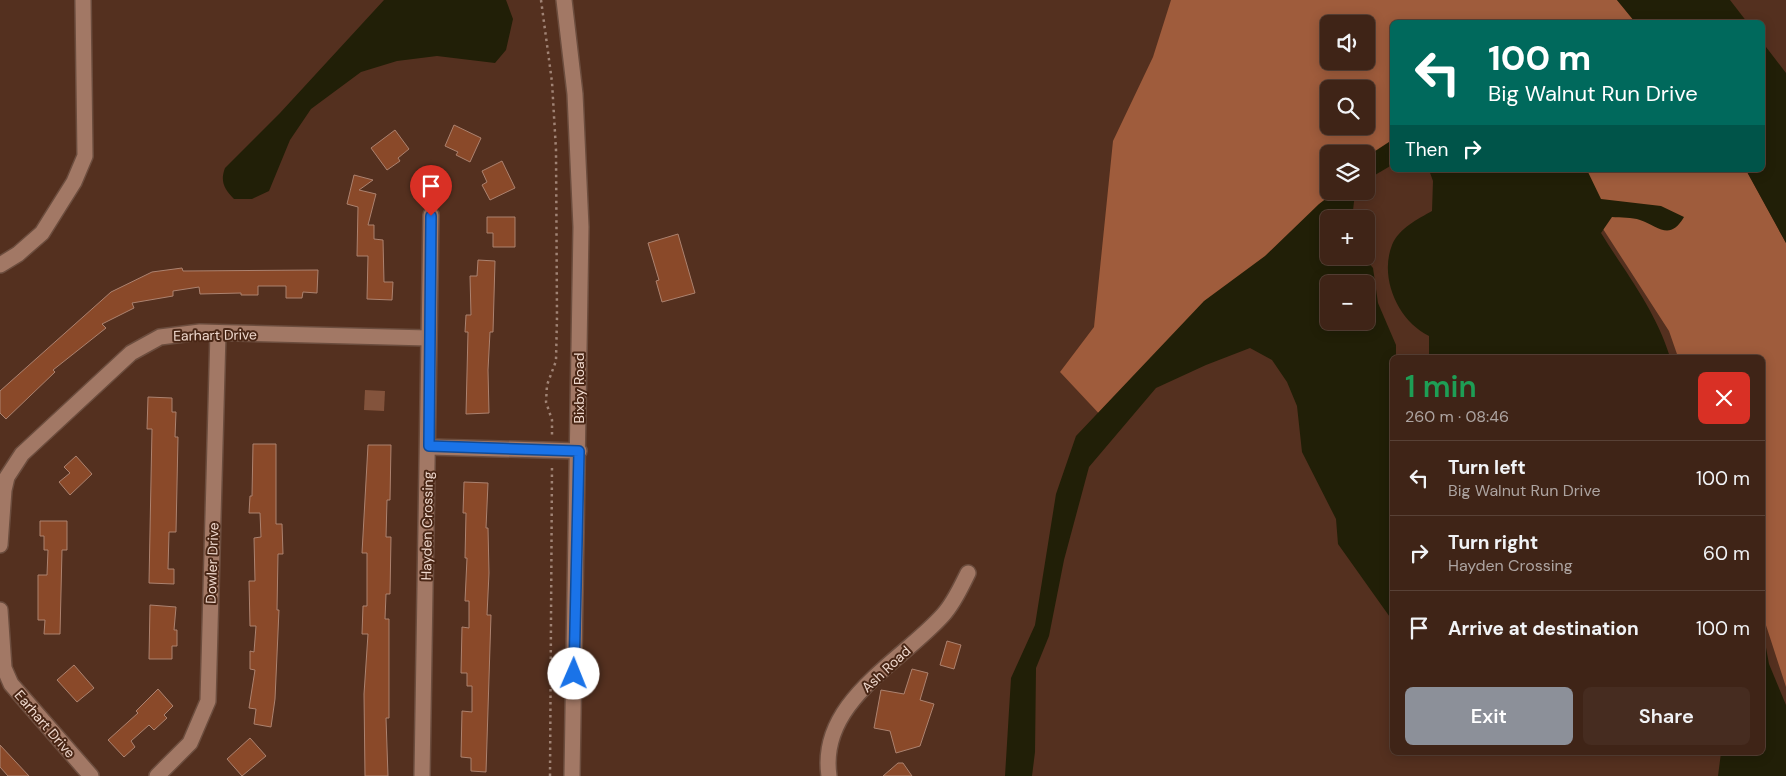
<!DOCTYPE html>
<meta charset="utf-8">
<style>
:root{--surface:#3f2417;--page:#462c20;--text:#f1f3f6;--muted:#ada4a1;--line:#584136;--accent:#8c9099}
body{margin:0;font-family:"DM Sans",sans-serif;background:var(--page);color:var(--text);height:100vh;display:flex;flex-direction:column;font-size:19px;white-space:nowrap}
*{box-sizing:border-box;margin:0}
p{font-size:16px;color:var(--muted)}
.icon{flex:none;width:28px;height:28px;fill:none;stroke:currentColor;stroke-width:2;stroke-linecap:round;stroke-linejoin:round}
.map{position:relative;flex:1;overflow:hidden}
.details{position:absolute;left:1390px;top:355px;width:375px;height:400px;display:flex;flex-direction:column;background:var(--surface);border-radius:8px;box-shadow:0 2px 12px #0003,0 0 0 1px var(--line)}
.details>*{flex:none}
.hud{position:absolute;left:1390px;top:20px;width:375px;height:152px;border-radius:8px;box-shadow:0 2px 12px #0003,0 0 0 1px var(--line);background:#00695c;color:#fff;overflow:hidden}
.tools{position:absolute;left:1320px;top:15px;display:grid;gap:10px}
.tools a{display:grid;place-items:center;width:55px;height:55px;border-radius:8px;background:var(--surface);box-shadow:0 2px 12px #0003,0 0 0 1px var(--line);font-size:25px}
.pin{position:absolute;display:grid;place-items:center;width:42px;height:42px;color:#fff;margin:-51px -21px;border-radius:50% 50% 50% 0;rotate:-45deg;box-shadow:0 0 5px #0007}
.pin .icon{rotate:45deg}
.me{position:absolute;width:55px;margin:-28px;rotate:1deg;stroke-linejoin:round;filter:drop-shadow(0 0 4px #0008)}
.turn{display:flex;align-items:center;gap:18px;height:105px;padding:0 15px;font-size:22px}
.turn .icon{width:65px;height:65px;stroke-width:2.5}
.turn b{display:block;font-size:35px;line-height:42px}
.then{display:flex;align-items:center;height:48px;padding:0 15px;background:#0003;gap:10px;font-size:19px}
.round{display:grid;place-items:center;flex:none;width:52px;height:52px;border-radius:8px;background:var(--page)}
.overview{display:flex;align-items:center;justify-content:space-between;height:85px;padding:0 15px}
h1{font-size:30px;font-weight:600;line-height:38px;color:#1e9e55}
.primary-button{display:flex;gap:10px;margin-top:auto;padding:10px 15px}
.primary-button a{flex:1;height:58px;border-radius:8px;background:var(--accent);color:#fff;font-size:20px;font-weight:600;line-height:58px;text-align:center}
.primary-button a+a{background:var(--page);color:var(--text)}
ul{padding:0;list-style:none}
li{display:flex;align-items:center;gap:15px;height:75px;padding:0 15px;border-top:1px solid var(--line)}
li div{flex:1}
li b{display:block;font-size:19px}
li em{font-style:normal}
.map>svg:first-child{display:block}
</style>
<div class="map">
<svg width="1786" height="776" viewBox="0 0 1786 776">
<rect width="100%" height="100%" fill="#54301f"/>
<polygon fill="#83533c" points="365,390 385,391 384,411 364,410"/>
<g fill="#9f5c3c" fill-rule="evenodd">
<path d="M1171,0h446l18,22h-243v133l-26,23v-24h-37v37h22l-246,229 -45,-48 34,-45 19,-186 40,-84zM1329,24h37v37h-37zM1329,89h37v37h-37z"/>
<polygon points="1565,170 1746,170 1786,243 1786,687 1763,616 1762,358 1678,357 1669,331"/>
</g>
<g fill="#211f07" fill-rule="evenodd">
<path d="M384,0h122l7,19 -7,31 -11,13 -58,-7 -40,5 -36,11 -50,37 -21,31 -21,51 -17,8h-18c-10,-10 -14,-18 -9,-31l55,-55z"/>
<polygon points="1617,0 1730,0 1747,22 1635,22"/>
<polygon points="1763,43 1786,73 1786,243 1746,170 1762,170"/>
<polygon points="1392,140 1392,165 1375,175 1366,171 1366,157"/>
<path d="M1429,170h76l4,2 78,-2 14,29 60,7 23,11c-14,24 -25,10 -44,3 -8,-3 -19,-2 -28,-3l-11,16c26,42 54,76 69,124h-241v-21c-31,-15 -50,-58 -37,-91 7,-17 26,-26 40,-34l1,-30z"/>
<path d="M1336,191l19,2 -3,26h-23v37h34l10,12 5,35 18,42v12l-4,1v262l-54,-76 -2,-25 -34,-67 -5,-46 -10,-24 -15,-22 -22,-12 -44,17 -50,23 -67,79 -25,93 -15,76 -13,32 -1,84 -3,24h-27l6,-98 24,-53 21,-131 20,-58 128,-135 61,-45 54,-52zM1329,284h37v37h-37z"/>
<polygon points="1763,631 1769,664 1786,705 1786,776 1718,776 1721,753 1762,752"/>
</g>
<g fill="#8a4929" stroke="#ac826f">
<polygon points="454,125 481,138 470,162 456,155 458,152 445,146"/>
<polygon points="395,130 409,149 398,158 400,161 387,170 371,148"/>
<polygon points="502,161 515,188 490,200 482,185 487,182 482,171"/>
<polygon points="354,175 373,180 359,190 376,194 368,225 374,225 374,239 383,240 384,282 393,282 392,300 367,299 368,256 357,256 358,207 347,204"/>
<polygon points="487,217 515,217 515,247 493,247 493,233 487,233"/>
<polygon points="678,234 695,293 662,302 656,281 659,280 648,243"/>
<polygon points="478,260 495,261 493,332 490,332 488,370 489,413 466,414 468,332 465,332 466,315 471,315 470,276 477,276"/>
<polygon points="182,268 183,271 318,270 317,293 303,292 302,298 286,298 286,286 258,286 258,295 241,295 241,293 200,294 199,287 173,291 173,296 132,303 134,308 102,324 106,328 53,370 55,372 6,419 0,413 0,391 111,292 152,272"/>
<polygon points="148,397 172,398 172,412 176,412 175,437 178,437 176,532 169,532 168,569 174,569 174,584 149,583 152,429 147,429"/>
<polygon points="253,444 276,444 276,524 282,524 283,554 278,554 277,610 279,610 275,699 271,727 254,724 256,709 249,708 255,670 250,669 250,651 254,652 256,626 250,626 249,581 255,581 254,538 261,537 260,513 249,513 250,496 252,496"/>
<polygon points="368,445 391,445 390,500 387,500 386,537 391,537 390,594 386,594 385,619 389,619 389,718 386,718 388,776 365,776 364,694 368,634 362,634 363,606 367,606 367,553 362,553"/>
<polygon points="76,456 92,474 70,495 59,482 70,473 64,467"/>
<polygon points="464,482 488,483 486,528 488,528 489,573 487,615 491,615 486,772 471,771 471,758 461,757 462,711 472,712 472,686 467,686 467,673 461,673 462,627 469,628 469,601 465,601 467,558 465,558 466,513 463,513"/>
<polygon points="40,521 67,521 67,550 62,550 60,634 44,634 45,620 38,620 38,575 47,575 48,550 44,550 44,536 40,536"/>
<polygon points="150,605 176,607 174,630 177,630 177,646 172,646 172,659 149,659"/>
<polygon points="947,641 961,645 954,669 940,665"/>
<polygon points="74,665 94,688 77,702 57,680"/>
<polygon points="912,669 928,673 920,700 934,704 920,746 896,753 890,731 874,728 881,690 904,694"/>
<polygon points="158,689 173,706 164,715 167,718 154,730 149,725 131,741 135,747 124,757 108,740 138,713 136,711"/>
<polygon points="250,738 266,756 242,776 227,759"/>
<polygon points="0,745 29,776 8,776 0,767"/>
<polygon points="898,763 903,763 912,776 883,776"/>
</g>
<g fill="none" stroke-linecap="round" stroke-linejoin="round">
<defs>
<g id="minor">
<polyline points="564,0 575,94 581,227 572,776"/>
<polyline points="0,265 18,254 42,233 74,182 85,156 83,0"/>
<polyline points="429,447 579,451"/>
<polyline points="0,545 4,490 7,477 22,454 131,353 160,337 200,332 428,338"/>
<polyline points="0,610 4,668 11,684 91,776"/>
<polyline points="157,776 190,743 208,701 218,333"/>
<polyline points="422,776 431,215"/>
<path d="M829,776c-11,-74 72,-114 114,-161 11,-12 18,-28 25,-42"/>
</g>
</defs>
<use href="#minor" stroke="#6c4d3e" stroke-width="18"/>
<g stroke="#a08375" stroke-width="2.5" stroke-dasharray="2.5 4" stroke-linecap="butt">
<polyline points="541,0 552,82 556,150 557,317 556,361 547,385 546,402 552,420 552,435"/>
<polyline points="550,776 552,465"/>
</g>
<use href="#minor" stroke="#a27865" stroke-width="15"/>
</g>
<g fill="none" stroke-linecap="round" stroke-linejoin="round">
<defs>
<polyline id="route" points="431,216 429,446 579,451 574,674"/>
</defs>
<use href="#route" stroke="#114b97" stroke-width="12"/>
<use href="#route" stroke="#1a73e8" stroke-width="9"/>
</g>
<g text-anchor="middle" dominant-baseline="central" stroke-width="4" stroke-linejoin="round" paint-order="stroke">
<g font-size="14" fill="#f0d9ce" stroke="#492615">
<text transform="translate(215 335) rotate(-1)">Earhart Drive</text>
<text transform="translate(579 388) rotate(-90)">Bixby Road</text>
<text transform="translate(427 526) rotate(-89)">Hayden Crossing</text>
<text transform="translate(212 563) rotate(-88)">Dowler Drive</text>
<text transform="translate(886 669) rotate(-43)">Ash Road</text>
<text transform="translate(45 724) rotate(49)">Earhart Drive</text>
</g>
</g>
</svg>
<div class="tools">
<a><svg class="icon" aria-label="sound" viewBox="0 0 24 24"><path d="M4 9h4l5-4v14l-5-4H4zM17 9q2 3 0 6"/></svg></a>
<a><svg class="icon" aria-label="search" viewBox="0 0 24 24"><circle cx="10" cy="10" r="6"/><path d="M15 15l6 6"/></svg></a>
<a><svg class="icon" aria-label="layers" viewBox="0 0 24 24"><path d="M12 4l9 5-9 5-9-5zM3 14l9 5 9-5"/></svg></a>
<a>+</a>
<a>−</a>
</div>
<div class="pin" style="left:431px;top:216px;background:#d93025"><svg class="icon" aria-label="arrive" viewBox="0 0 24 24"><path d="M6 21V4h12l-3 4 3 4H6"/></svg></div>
<svg class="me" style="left:574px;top:674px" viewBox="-20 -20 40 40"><circle r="19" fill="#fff"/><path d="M0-13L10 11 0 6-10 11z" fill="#1a73e8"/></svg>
<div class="hud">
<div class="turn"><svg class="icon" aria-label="left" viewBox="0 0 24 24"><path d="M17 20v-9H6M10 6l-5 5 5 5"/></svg><div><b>100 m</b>Big Walnut Run Drive</div></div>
<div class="then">Then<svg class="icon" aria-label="right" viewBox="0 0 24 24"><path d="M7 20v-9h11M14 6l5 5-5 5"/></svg></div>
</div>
<section class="details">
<div class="overview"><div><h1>1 min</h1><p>260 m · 08:46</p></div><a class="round" style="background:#d93025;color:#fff"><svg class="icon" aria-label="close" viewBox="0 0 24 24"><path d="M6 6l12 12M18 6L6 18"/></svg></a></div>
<ul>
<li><svg class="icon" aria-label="left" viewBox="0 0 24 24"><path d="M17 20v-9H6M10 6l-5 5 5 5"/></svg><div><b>Turn left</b><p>Big Walnut Run Drive</p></div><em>100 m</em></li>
<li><svg class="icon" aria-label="right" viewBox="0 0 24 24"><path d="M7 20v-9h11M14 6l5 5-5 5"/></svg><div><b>Turn right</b><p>Hayden Crossing</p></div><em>60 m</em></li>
<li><svg class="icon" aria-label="arrive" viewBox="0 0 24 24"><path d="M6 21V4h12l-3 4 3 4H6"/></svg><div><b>Arrive at destination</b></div><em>100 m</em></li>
</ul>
<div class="primary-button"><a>Exit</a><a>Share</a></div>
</section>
</div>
